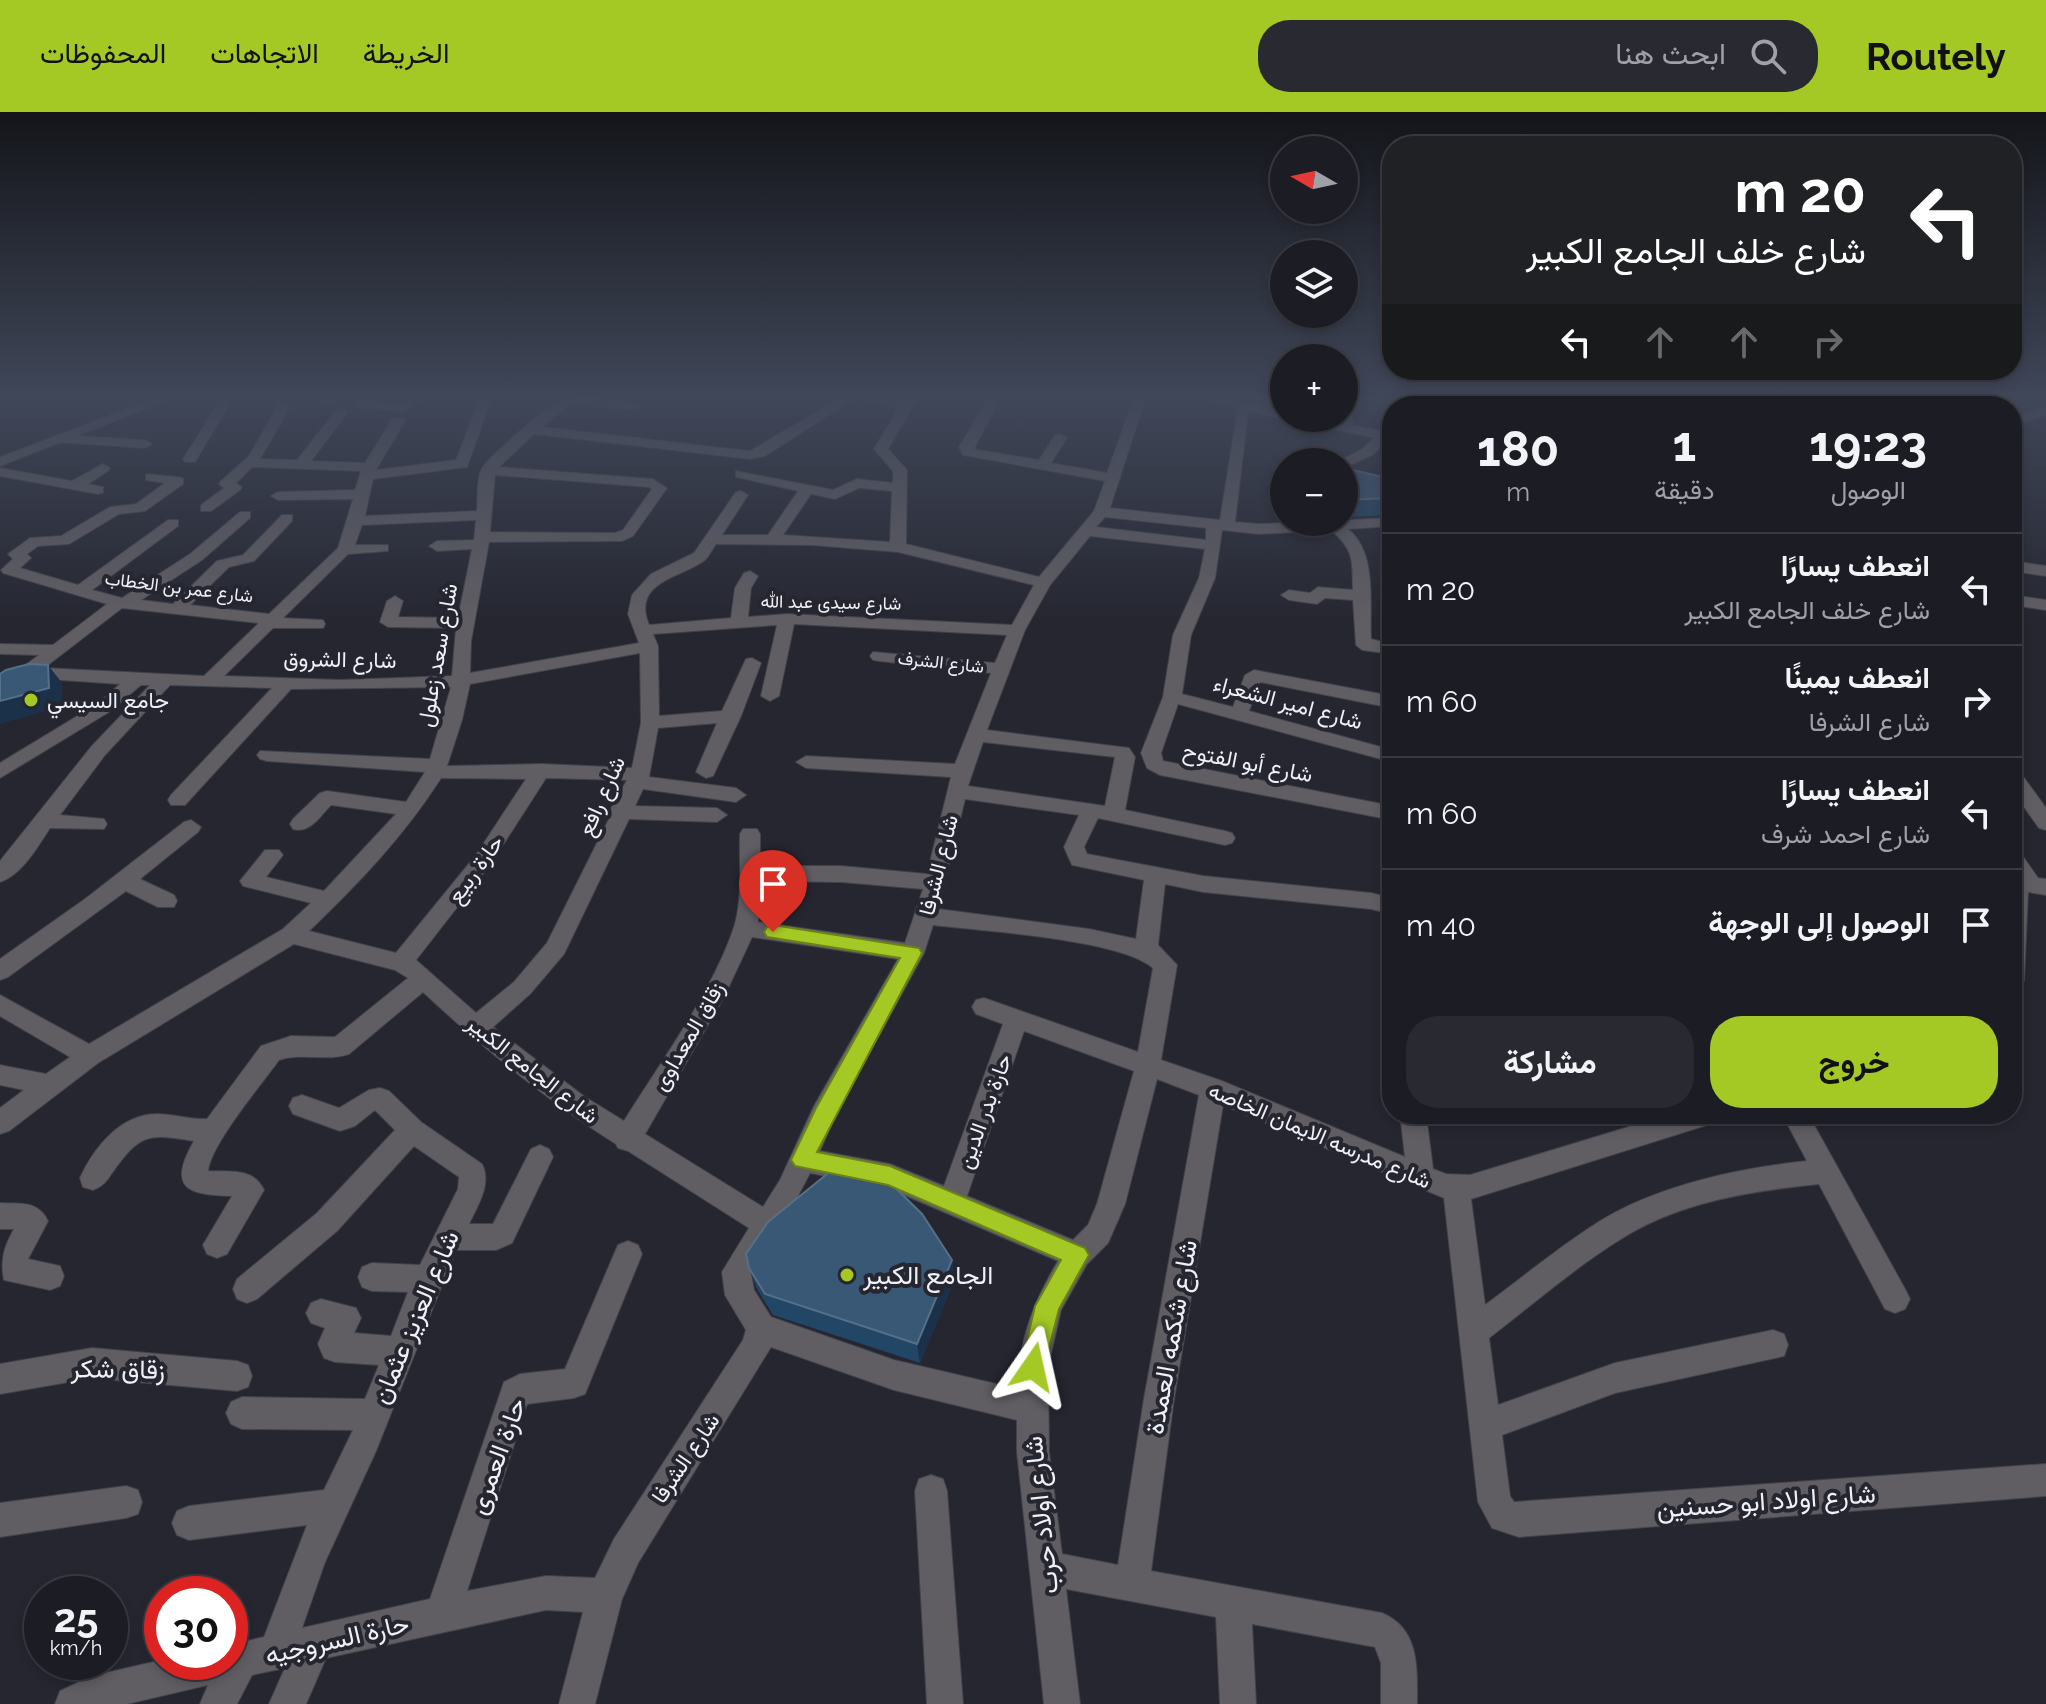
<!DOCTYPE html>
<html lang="ar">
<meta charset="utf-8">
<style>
:root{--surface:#1c1c24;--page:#292931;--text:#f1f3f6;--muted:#a0a1a6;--line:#3a3a41;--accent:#a4c824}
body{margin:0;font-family:Raleway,Vazirmatn,sans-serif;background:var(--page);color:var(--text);direction:rtl;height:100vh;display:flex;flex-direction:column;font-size:30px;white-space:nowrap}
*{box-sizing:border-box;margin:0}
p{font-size:26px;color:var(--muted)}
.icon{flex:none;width:44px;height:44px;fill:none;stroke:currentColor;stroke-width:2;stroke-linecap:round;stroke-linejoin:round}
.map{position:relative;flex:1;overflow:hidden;direction:ltr}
.side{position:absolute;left:1382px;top:284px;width:640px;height:728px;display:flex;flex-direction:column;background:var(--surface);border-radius:32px;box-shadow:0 4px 12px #0003,0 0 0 2px var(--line);direction:rtl}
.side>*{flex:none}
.hud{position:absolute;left:1382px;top:24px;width:640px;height:244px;border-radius:32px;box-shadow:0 4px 12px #0003,0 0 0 2px var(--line);direction:rtl;background:#202124;color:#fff;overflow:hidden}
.needle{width:52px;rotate:279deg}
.buttons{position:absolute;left:1270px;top:24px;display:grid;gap:16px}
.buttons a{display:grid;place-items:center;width:88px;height:88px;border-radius:50%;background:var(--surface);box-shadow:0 4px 12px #0003,0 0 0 2px var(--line);font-size:40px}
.speed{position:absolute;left:24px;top:1464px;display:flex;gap:16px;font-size:40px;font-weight:700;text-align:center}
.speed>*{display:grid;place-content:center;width:104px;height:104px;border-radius:50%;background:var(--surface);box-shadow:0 4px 12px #0003,0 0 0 2px var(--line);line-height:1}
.speed small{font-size:20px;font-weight:400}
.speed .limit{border:12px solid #d22;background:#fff;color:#111}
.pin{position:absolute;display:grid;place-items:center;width:68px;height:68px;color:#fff;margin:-82px -34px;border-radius:50% 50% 50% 0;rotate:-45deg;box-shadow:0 0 8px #0007}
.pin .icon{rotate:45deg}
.me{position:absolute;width:88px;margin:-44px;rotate:11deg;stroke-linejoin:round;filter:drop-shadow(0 0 6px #0008)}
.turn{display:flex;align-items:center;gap:28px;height:168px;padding:0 24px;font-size:36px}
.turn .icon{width:104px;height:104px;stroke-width:2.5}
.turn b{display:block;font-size:56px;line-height:68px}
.lanes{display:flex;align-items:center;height:76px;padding:0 24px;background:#0003;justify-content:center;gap:40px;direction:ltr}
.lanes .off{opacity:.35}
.eta{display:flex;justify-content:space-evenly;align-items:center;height:136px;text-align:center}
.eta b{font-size:48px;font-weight:700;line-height:56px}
.primary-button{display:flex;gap:16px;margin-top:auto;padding:16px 24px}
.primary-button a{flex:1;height:92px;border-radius:32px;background:var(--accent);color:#111;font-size:32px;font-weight:700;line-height:92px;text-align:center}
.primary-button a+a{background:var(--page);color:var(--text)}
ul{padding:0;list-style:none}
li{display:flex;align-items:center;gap:24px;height:112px;padding:0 24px;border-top:2px solid var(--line)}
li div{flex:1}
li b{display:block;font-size:30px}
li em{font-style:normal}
header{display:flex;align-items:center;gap:48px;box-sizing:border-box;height:112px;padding:0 40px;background:var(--accent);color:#111}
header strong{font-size:38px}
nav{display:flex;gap:44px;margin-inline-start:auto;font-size:28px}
.search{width:560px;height:72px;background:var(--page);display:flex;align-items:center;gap:20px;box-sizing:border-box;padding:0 28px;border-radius:32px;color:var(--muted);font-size:30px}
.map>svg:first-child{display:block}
</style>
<header>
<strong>Routely</strong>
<div class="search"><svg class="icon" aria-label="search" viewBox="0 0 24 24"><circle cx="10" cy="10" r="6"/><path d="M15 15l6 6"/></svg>ابحث هنا</div>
<nav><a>الخريطة</a><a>الاتجاهات</a><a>المحفوظات</a></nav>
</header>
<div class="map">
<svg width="2046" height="1592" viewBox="0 0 2046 1592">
<rect width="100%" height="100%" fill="#252630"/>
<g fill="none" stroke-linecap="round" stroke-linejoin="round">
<defs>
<g id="minor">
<polygon points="220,288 232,288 195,350 185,350 183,347"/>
<polygon points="321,288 337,288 326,294 321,293"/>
<polygon points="361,288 401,291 420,288 403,299 356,295 355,292"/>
<path d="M479,288h12l-24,67 -94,12 -8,37 112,-5c1,-12 -1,-32 5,-43 7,-11 69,-66 80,-68 15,-3 69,-2 79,6l-6,4 -64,-6 -29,23 208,24 87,-51h15l-87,56 -15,3 -216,-25 -35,33 154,12 14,9 -34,48 -11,5 -133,1 -18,99 -1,32 169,-30 -11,-29 4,-19 19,-21 43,-21 42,-61 5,-1 7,4 -26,40h46l30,-44 -62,-14v-6l97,19 24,-11 36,4v-12l-19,-22 24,-40 -29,-9h47l-28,49 19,21 -1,74 133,33 55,-66 11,-30 -142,-26 -4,-8 28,-47h12l-25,49 65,11 16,-25 5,-1 7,4 -16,25 56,10 26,-73h12l-35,108 110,12 18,-113 11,-3 -14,118 24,2 133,-6v8l-44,3c30,25 21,74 23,110l21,5v10l-30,-4 -6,-5 -3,-45 -28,-2 -8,6 -28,-4 -8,-5 8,-5 21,3 8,-6 35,3c-1,-30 2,-39 -22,-60l-72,4 -37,-4 -7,48 -24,57 -9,59 51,13 12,-32 9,-5 138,26v12l-132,-26 -11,29 143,39v12l-214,-58 -17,49 2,8 229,45v14l-232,-45 -13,-7 -6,-15 22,-56 10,-62 26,-57 6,-29 -115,-13 -40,49 -25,45 -38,100 142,18 6,9 -10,53 100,21 7,2 3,5 -3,5 -7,2 -127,-27 -14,29 3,7 116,22 168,17 21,5v16l-21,-5 -168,-17 -38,-8 -7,61 19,20 -16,95 61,21 183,76 -5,-43h26l7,55 13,5 24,1 165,-50 -6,-11h27l3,4 12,-4h49l-4,8 -9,3 -236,74 14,106c38,-28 75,-59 115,-84 59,-36 139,-53 207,-60l-25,-47h26l97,175 5,10 -5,10 -10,4 -10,-4 -66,-125c-68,7 -140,18 -198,55 -47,29 -89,66 -132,99l9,67 117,-42 158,-33 11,4 4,11 -4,11 -169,37 -113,42 8,61 4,6 532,-38v32l-527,41 -27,-9 -14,-26 -34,-304 -221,-93 -49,294 -23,172 231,42c38,16 35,55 35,91h-36v-41l-6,-16 -123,-23 4,80h-36l-4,-87 -150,-28 14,115h-36l-27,-252v-32l-123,-30 -123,-43 -133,216 -16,36 -27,105h-36l24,-92 -37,-2 -220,48 -20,46h-37l16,-36 -33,7 -15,29h-37l8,-19 -81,19h-72l5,-13 32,-15 70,-16 68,2v-17l34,-8 43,-112 -118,15 -12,-5 -5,-12 5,-12 12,-5 135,-16 29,-60 -111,-1 -11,-5 -5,-11 5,-11 11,-5 123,2 14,-34 -44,-3 -11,-4 -6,-14 7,-16 -14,-5 -5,-10 5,-10 10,-4 35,9 5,10 -7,15 37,3 17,-44 -36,-1 -10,-4 -4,-10 4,-10 10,-4 48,2 38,-76 1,-12 -45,-31 -77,85 -80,68 -10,4 -10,-4 -4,-10 4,-10 80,-66 78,-83 -20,-20 -20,16 -15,5 -47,-17 -4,-8 4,-8 9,-3 37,13 30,-18 11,-2 9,3 32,31 61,42c10,20 -4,41 -13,60h24l38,-75 9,-4 9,4 4,8 -41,86 -16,7h-40l-80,201 -51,111 -23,66 128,-29 74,-217 16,-8 45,-5 53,-124 10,-4 10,4 4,9 -57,140 -11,4 -47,6 -60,187 79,-15 49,2 19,-39 129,-199 3,-10 -21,-35 -3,-23 27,-44 -121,-77 -10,-3 -2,-4c-70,-44 -133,-96 -193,-152l-74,62c-23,8 -47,-2 -70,6 -18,25 -68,84 -71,111 22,1 45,-4 56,19l-37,64 -10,4 -10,-4 -4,-9 29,-49c-45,-1 -65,-8 -38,-55 -47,-8 -54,-7 -82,32 -6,9 -9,13 -19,17l-10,-3 -3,-9c14,-31 41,-64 77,-64 17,0 33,6 50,5l54,-73 30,-10 44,1 73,-59 -13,-8 -101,-26 -196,119 -89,68 -9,3v-26l24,-18 -24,-5v-20l46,9 24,-17 -70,-41v-21l89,49 194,-115 28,-26 -68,-17 -3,-5 25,-31h14l4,5 -17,22 58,14 72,-77 -65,-9c-11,11 -21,29 -38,24l-3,-5 3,-5 27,-26 7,-2 79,11 19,-30 -158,-11 -7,-2 -3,-4 3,-4 170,8 21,-72 -160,2 -106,116h-14l-3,-5 3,-5 101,-107 -102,-3 -65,70 -45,60 44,4 3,5 -3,5 -54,-1c-12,18 -28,47 -50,54v-21l91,-114 59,-62h-9l-32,27 -109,66v-15l97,-59 23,-20 -89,-6 -31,20v-14l39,-29 -39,-1v-10l53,1 54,-41 -104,-31 -2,-3 12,-11 -5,-5 22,-16 31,-2 49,-29 26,-3 29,-21 -19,-3v-6l32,3 5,1v6l-38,27 -26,3 -50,30 -31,2 -11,8 4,4 -11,10 58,17 90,-65h10v6l-86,64 30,8 68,-44 50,-42h10v6l-48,42 -61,40 32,4 44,-43 26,-6 39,-40h10v6l-38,40 -25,6 -39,38 79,9 69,-66 15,-49 -75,1 -7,-4 7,-4 77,-2 6,-19 -109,-4 -16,16 6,4 -2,3 -29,21h-10v-6l23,-17 -5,-4 2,-3 28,-25 30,-52 11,3 -30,52 37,1 40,-51 5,-1 6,4 -37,49 54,2 28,-45h10l2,3 -29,49 80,-10zM495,363l154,12 3,2 -29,41 -8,3 -125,-1zM859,376l33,3 -2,51 -107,-7 28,-41 24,5zM1105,405l101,11v12l-110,-13zM476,408l-2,20 -37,1 -8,5 8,5 35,-2 -14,69 -60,-1 5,-16 -8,-5 -8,5 -7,21 8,5 68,1 -4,48 -112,4 -116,-4 49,-48h50l2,-4 -2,-4 -40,-2 65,-64 40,-3v-6h-33l7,-20zM716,432l96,1 86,7 136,33 -22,40 -225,-11 -39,3 3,-29 7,-12 -8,-5 -6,2 -9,15 -4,30 -82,7c-18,-44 33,-47 56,-65 4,-4 8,-12 11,-16zM122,496l136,15v1l-54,52 -160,-8zM794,512l213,11 -12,28 -122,-11 -3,4 3,4 6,1 112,12 -36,91 -149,-8 -10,6 10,6 145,9 -24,97 -86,-8h-81v-32l-3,-5h-14l-3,5c-1,30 3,64 -6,93 -21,64 -74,136 -110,194l-39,-24 -92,-70 37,-33 34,-40 65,-135 88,3 10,-7 -10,-7 -82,-2 8,-17 93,13 10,-7 -10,-7 -87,-11 9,-49 59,-5 -21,49 10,6 7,-2 28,-60 20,-53 -9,-5 -6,1 -24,52 -63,5 -1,-70 -5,-12 124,-9 -16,71 9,5 9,-5zM640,541l1,70 -9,45 -90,-4 -95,2 15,-46 8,-36zM983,630l132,15 -10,49 -137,-20zM441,666l85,1 -50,76 -80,98 -87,-22c49,-47 95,-95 132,-153zM546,666l81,2 -18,32 2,3 -64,128 -33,39 -38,31 -60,-53 74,-95zM965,687l114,16 -15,32 8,18 72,15 -8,59 -47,-10 -151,-20zM760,769l81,1 82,7 -18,54 -147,-21zM933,813c48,6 188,14 220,43l-15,84 -154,-54 -8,2 -4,7 4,7 27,10 -59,162 -54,-22 -70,-13 14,-33 90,-165zM752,825l146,22 -84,147 -34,74 -17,27 -118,-73 79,-137zM1024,919l110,40 -37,133 -9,21 -15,15 -106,-44zM1157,967l42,16 -55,304 -26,166 -56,-11 -13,-102 -1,-85 13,-57 26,-46 21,-21 17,-39zM810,1061l78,15 170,73c-24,40 -40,80 -40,128l-124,-29 -123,-43 -17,-27 -3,-16 27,-40z"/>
<polygon points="1266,288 1278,288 1276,304 1265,301"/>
<polygon points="1344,288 1351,288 1353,317 1346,321 1339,317 1339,306 1344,306"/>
<polygon points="1416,288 1432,288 1439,294 1423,294"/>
<polygon points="1468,288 1480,288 1481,294 1469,294"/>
<polygon points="1809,288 1823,288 1828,294 1814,294"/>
<polygon points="1854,288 1868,288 1873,294 1859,294"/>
<polygon points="1908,288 1923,288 1929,294 1914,294"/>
<polygon points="1966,288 1984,288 1974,294 1956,294"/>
<polygon points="1378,321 1390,324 1374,342 1344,356 1344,350 1338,350 1364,336"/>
<polygon points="60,323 145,328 152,332 145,336 55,330 55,324"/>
<polygon points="103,352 110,356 108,359 88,372 103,375 103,381 98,382 0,364 0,356 72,369"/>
<polygon points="2012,449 2046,454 2046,464 2012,459"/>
<polygon points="2012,483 2046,488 2046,498 2012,493"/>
<polygon points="191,708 201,715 198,720 140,767 174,783 177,789 174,795 158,795 126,779 8,865 0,868 0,847 85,787 184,710"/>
<polygon points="2012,737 2019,739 2038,766 2046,767 2046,783 2028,780 2024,869 2020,875 2012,878"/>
<path d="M0,1091c20,1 38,-3 48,18l-20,38 32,7 4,10 -4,10 -10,4 -46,-10c-4,-20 0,-33 10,-51h-14z"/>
<polygon points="92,1236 237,1249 248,1253 252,1264 248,1275 237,1279 92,1266 0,1282 0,1252"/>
<polygon points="931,1363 943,1367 947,1379 963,1592 927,1592 915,1379 919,1367"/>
<polygon points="126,1374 138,1378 142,1390 138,1402 126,1406 0,1425 0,1391"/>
</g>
<g id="tertiary">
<polygon points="150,288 168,288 0,354 0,345"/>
<polygon points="1206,288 1230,288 1284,300 1284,306 1314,306 1392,321 1392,329 1284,308"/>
<polygon points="1682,288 1695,288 1699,294 1686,294"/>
<polygon points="1718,288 1731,288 1736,294 1723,294"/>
<polygon points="2046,295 2046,303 2012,314 2012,306"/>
<polygon points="2012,658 2019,659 2046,696 2046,718 2039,716 2012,678"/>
</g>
</defs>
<use href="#minor" stroke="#41424c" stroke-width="2"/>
<use href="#tertiary" stroke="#41424c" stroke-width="2"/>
<use href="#minor" fill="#615e63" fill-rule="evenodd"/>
<use href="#tertiary" fill="#615e63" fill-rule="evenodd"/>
</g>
<g fill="#224665">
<polygon points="1344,356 1392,367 1392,403 1344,405"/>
<polygon points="952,1148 954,1168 920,1251 773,1203 757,1177 749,1156"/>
</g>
<g fill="#1a3149">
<polygon points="48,553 62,571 63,594 0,612 0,589"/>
<polygon points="952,1148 954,1168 920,1251 917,1232"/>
</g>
<g fill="#395875" stroke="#557089" stroke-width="2">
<polygon points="1344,356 1392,367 1392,386 1344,388"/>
<polygon points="29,552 48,553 49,576 0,589 0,562 6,558"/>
<polygon points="843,1049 874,1055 922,1102 952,1148 917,1232 765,1182 749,1156 746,1142 768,1110"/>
</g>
<linearGradient id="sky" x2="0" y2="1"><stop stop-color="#14151a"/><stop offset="0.56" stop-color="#404759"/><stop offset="1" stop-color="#404759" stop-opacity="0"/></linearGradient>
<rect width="2046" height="511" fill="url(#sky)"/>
<polygon fill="#a4c824" stroke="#6b8217" stroke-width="2" points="773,813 919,836 922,841 817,1040 890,1054 1085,1136 1089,1143 1059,1197 1042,1263 1033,1267 1024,1263 1021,1255 1035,1194 1061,1148 888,1073 795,1054 791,1048 816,996 900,846 767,825 764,820 767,815"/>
<g fill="#a4c824" stroke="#252630" stroke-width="3">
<circle cx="31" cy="588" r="8"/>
<circle cx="847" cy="1163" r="8"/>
</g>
<g text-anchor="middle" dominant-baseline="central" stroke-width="8" stroke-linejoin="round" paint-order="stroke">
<g font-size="18" fill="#f0f1f7" stroke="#252630">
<text transform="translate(179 475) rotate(7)">شارع عمر بن الخطاب</text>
<text transform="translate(831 490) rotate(1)">شارع سيدى عبد الله</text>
<text transform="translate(941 550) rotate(6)">شارع الشرف</text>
</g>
<g font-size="22" fill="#f0f1f7" stroke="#252630">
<text transform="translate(437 543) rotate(-80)">شارع سعد زعلول</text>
<text transform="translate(340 547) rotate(1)">شارع الشروق</text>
<text transform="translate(1288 590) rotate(15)">شارع امير الشعراء</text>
<text transform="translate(1248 650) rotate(11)">شارع أبو الفتوح</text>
<text transform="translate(601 684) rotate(-66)">شارع رافع</text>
<text transform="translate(938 753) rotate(-76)">شارع الشرفا</text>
<text transform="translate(475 757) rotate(-54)">حارة ربيع</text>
<text transform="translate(688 924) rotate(-60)">زقاق المعداوى</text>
<text transform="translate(533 957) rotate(38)">شارع الجامع الكبير</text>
<text transform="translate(984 999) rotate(-70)">حارة بدر الدين</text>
<text transform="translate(1320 1023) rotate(23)">شارع مدرسه الايمان الخاصه</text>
<text transform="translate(685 1346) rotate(-56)">شارع الشرفا</text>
</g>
<g font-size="22" fill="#f0f1f7" stroke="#252630" text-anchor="start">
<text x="47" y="588">جامع السيسي</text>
</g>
<g font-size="26" fill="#f0f1f7" stroke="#252630" text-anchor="start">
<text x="863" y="1163">الجامع الكبير</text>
</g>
<g font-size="26" fill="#f0f1f7" stroke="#252630">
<text transform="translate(415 1205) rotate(-67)">شارع العزيز عثمان</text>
<text transform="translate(1171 1225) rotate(-80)">شارع شكمه العمدة</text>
<text transform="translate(118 1257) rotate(1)">زقاق شكر</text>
<text transform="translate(497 1344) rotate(-70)">حارة العمرى</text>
<text transform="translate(1766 1389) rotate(-4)">شارع اولاد ابو حسنين</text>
<text transform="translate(1041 1403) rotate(-96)">شارع اولاد حرب</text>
<text transform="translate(337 1527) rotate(-13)">حارة السروجيه</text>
</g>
</g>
</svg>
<div class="buttons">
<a><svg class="needle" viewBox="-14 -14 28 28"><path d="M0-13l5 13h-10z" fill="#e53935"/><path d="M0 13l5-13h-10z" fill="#a0a1a6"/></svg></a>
<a><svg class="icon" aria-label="layers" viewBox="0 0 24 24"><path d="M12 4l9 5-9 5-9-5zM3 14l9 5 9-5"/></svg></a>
<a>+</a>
<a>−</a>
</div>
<div class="speed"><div>25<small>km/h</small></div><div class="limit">30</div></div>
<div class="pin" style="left:773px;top:820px;background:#d93025"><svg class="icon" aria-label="arrive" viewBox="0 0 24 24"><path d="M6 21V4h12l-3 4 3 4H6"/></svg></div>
<svg class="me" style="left:1033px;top:1255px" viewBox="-20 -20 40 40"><path d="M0-17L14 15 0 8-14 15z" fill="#a4c824" stroke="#fff" stroke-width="4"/></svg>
<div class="hud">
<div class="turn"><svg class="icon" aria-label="left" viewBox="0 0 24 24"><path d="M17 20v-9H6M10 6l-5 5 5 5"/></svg><div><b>20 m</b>شارع خلف الجامع الكبير</div></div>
<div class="lanes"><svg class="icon" aria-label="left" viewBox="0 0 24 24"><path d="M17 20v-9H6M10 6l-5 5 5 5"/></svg><svg class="icon off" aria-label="ahead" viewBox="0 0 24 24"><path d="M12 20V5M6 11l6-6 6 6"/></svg><svg class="icon off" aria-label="ahead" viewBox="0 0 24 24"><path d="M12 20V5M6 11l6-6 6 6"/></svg><svg class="icon off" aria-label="right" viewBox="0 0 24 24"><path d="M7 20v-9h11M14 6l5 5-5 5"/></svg></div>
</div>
<section class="side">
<div class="eta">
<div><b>19:23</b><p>الوصول</p></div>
<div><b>1</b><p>دقيقة</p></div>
<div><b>180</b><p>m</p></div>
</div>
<ul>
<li><svg class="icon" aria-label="left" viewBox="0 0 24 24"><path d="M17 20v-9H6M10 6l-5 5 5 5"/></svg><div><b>انعطف يسارًا</b><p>شارع خلف الجامع الكبير</p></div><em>20 m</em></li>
<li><svg class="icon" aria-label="right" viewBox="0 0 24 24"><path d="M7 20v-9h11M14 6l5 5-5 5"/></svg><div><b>انعطف يمينًا</b><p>شارع الشرفا</p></div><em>60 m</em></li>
<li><svg class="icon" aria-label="left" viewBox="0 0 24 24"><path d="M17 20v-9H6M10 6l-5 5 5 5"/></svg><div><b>انعطف يسارًا</b><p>شارع احمد شرف</p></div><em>60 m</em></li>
<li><svg class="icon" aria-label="arrive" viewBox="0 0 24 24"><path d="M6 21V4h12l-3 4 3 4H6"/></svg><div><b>الوصول إلى الوجهة</b></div><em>40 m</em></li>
</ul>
<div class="primary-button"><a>خروج</a><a>مشاركة</a></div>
</section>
</div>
